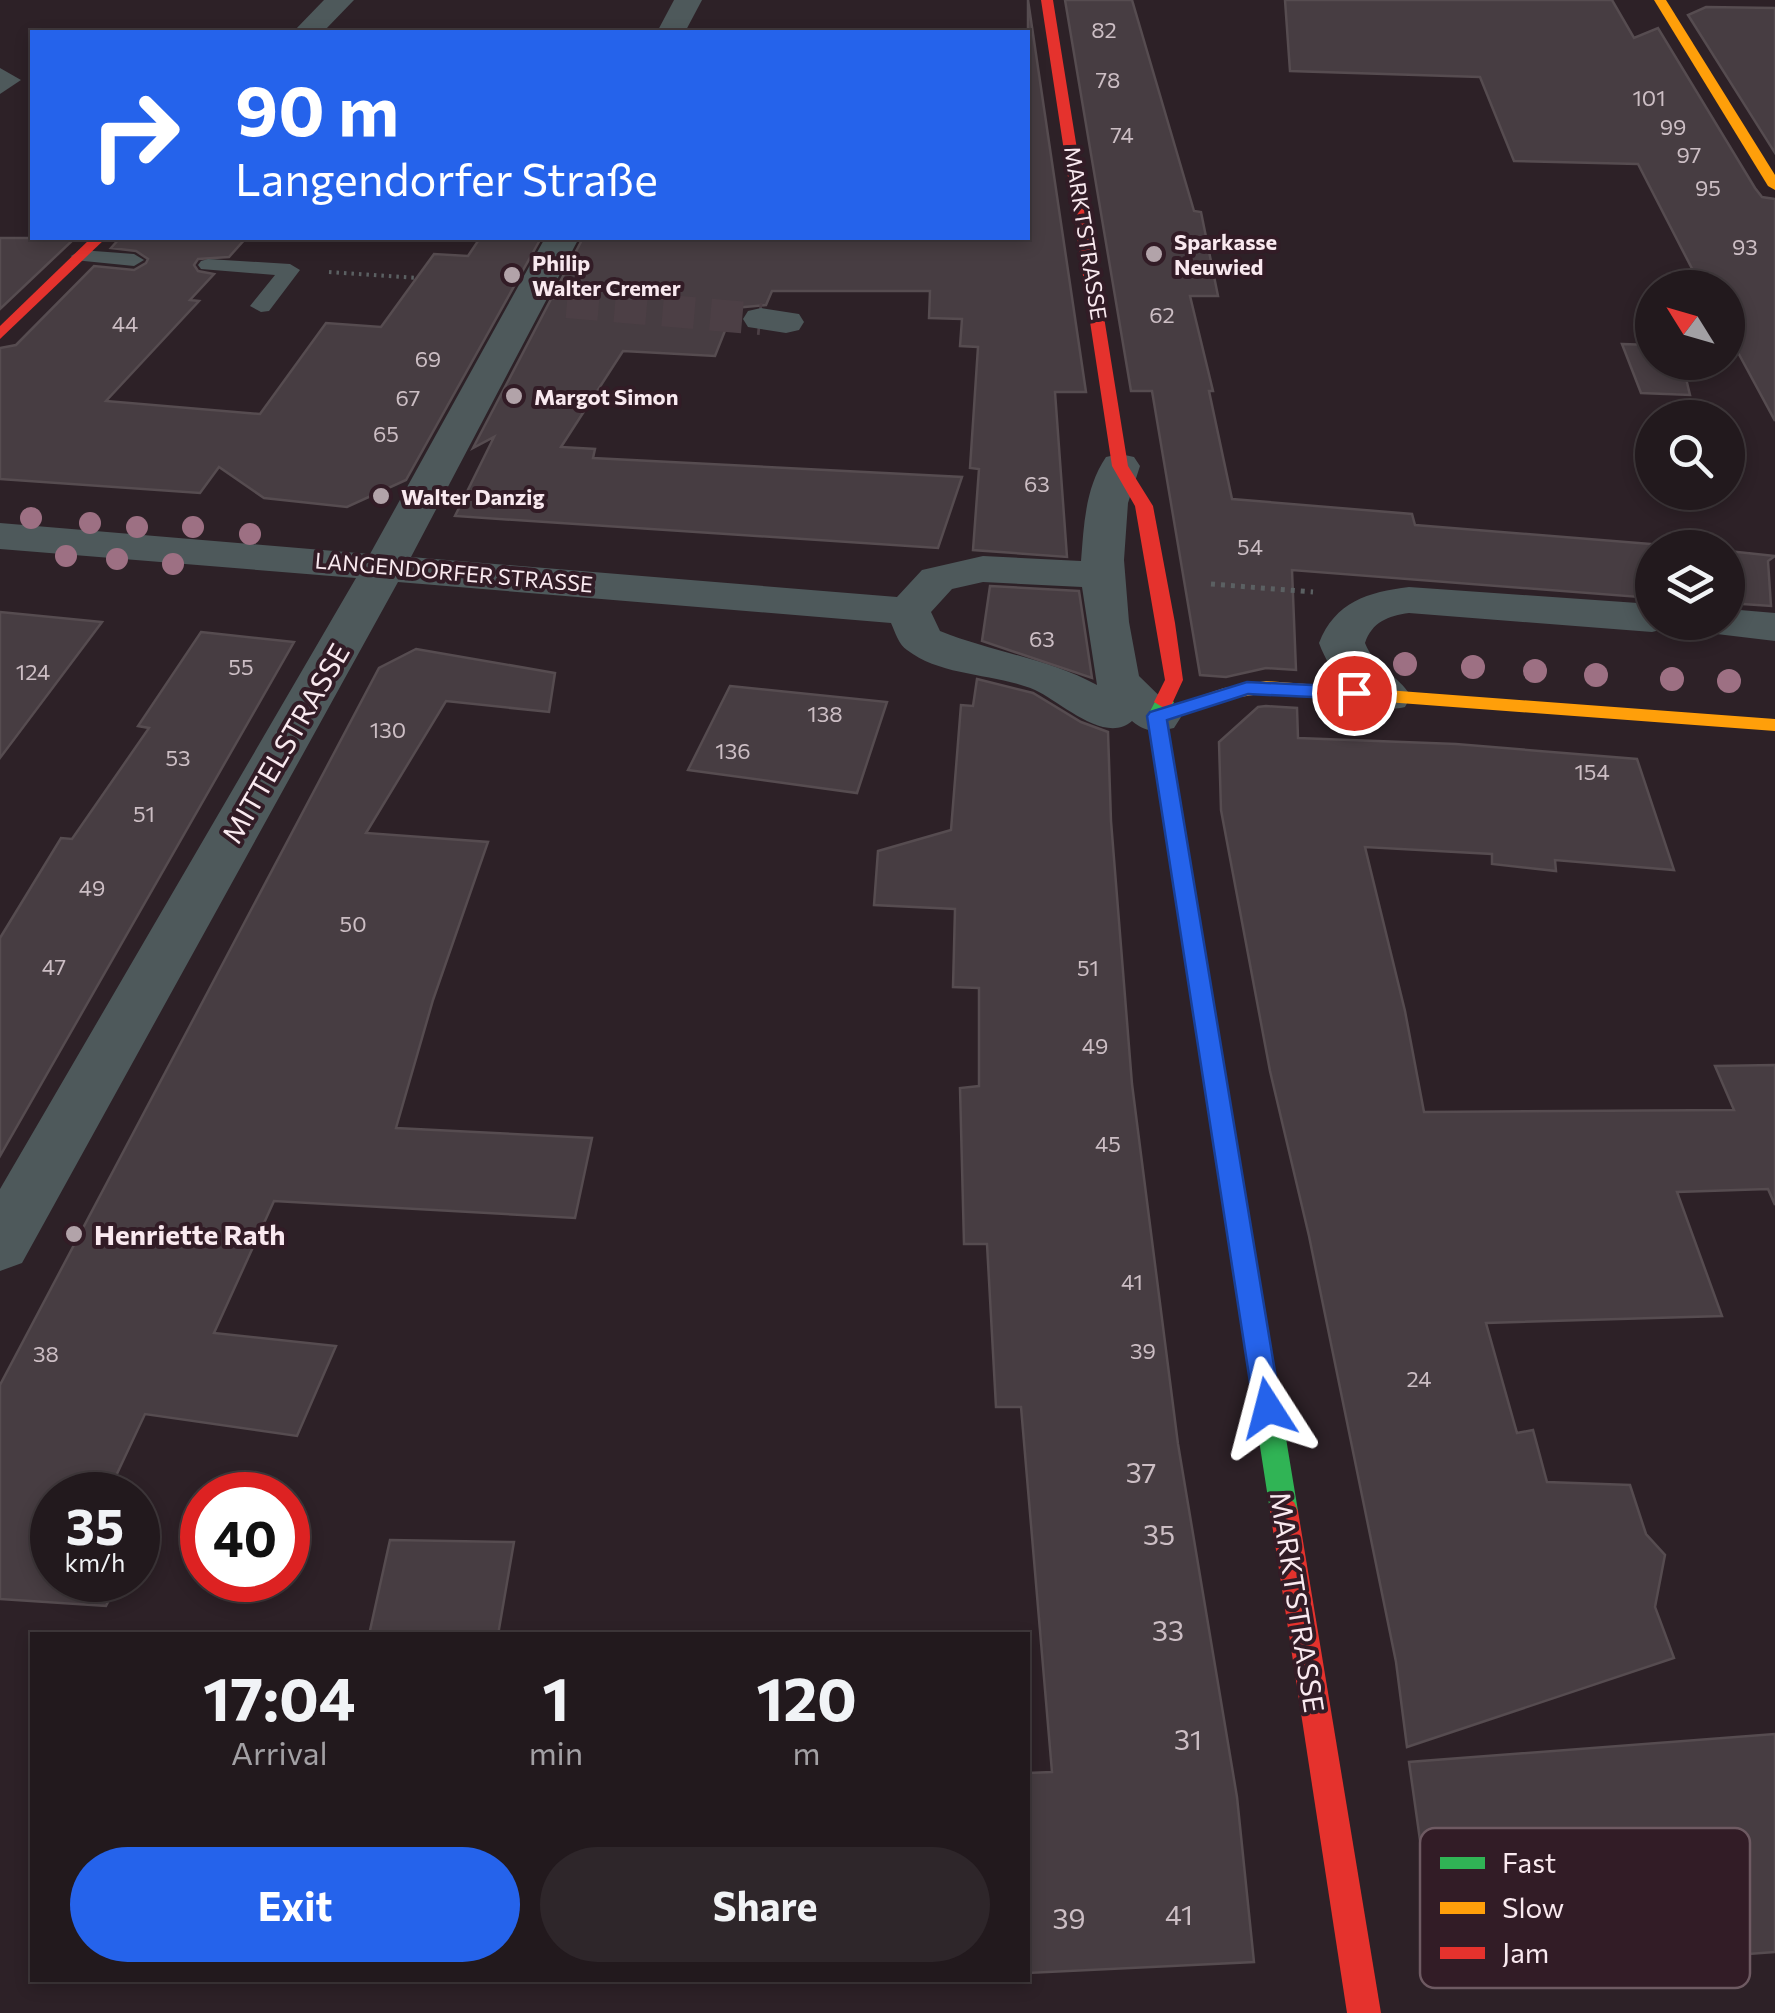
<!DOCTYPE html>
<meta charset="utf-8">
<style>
:root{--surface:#22191d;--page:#2e262a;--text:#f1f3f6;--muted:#a2a0a4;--line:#3f383b;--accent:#2563eb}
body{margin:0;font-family:Commissioner,sans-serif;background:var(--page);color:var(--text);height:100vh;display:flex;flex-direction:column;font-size:38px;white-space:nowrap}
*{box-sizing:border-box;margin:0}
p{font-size:32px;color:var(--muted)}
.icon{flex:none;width:55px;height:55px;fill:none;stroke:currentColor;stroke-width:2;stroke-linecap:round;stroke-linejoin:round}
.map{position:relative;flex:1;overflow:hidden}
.sheet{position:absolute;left:30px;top:1632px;width:1000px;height:350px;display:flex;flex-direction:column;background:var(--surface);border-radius:0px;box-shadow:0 5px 15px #0003,0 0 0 2px var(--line)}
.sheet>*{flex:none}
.guide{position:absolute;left:30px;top:30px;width:1000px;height:210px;border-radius:0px;box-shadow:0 5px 15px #0003,0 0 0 2px var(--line);background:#2563eb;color:#fff;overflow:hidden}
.needle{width:65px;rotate:307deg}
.buttons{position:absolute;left:1635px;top:270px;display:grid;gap:20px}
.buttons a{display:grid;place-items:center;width:110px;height:110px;border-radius:50%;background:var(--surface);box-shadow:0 5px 15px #0003,0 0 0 2px var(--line);font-size:50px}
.speed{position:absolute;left:30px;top:1472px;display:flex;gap:20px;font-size:50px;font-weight:700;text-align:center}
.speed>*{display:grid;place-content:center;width:130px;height:130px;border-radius:50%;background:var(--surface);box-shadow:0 5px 15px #0003,0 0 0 2px var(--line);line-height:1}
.speed small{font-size:25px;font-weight:400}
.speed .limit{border:15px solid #d22;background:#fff;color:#111}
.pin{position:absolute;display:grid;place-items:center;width:85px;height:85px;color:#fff;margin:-42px;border:5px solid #fff;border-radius:50%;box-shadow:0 2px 10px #0007}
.me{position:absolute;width:110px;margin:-55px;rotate:351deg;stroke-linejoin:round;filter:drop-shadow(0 0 8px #0008)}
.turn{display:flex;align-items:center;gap:35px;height:210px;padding:0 40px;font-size:45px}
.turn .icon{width:130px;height:130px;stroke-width:2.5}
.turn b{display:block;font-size:70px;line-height:85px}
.eta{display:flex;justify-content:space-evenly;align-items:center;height:170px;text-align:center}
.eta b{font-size:60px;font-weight:700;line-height:70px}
.button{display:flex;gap:20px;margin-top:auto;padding:20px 40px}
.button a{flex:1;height:115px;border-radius:60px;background:var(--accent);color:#fff;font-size:40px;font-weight:700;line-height:115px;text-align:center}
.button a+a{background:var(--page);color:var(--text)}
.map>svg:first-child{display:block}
</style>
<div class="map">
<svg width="1775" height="2013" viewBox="0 0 1775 2013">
<rect width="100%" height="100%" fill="#2d2127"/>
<g fill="#473d42" stroke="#564c50" stroke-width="2.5">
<polygon points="1028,0 1086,392 1055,392 1067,557 973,550 979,469 970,468 978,347 960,346 962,319 929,318 930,291 772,291 766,305 734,308 715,356 623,351 561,447 595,449 593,458 962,477 938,548 455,516 494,437 473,448 583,238 1028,238"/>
<polygon points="1065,0 1132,0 1194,211 1201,212 1218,296 1190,296 1213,391 1209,391 1232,499 1412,514 1415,525 1700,548 1652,548 1652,598 1292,570 1296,670 1266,668 1226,677 1200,675 1152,391 1131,391"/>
<polygon points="1285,0 1612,0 1634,38 1658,28 1755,188 1762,197 1775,199 1775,421 1728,334 1728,288 1702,288 1638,164 1514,161 1480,77 1290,71"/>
<polygon points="1706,7 1775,8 1775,153 1688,15"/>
<polygon points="0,238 75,238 0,309"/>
<polygon points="120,238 246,238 229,257 198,259 194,265 198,271 214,274 190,300 199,301 106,401 260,414 326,323 381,327 434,254 468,256 480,238 541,238 406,480 347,507 264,498 219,467 200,493 0,479 0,348 16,345 94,266 134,270 146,263 148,259 136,251 111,248"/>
<polygon points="1622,344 1652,345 1652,362 1682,362 1690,395 1641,393"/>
<polygon points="1728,551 1775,556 1768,561 1771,606 1728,603"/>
<polygon points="990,586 1079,591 1092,678 982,641"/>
<polygon points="0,612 102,622 0,758"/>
<polygon points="201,632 294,642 0,1156 0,938 61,838 72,839 149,728 138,726"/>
<polygon points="416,649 555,673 549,712 446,701 366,833 488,842 433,1000 396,1128 592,1138 575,1218 274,1201 214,1333 336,1346 297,1436 145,1414 107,1495 52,1495 52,1580 119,1580 106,1606 0,1599 0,1385 379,668"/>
<polygon points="977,679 1033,693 1081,722 1108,732 1111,821 1132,1084 1178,1444 1237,1797 1254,1962 1028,1973 1028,1773 1052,1772 1021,1407 996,1407 987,1244 964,1244 960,1088 979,1086 979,988 953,987 955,909 874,905 878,851 951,830 961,705 973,706"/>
<polygon points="730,686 887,702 857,793 688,770"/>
<polygon points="1266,706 1297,708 1298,738 1456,744 1637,759 1674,870 1555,860 1556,871 1492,864 1492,854 1365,847 1405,1011 1424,1112 1734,1110 1715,1066 1775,1065 1775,1205 1768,1189 1677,1192 1722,1316 1486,1323 1517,1433 1533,1430 1547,1482 1630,1485 1646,1534 1665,1555 1655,1607 1674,1658 1407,1747 1396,1662 1309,1236 1270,1071 1221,810 1219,742 1258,707"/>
<polygon points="390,1540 514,1542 498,1635 369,1635"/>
<polygon points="1775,1734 1775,1952 1600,1965 1593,1950 1500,1964 1485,1963 1457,1945 1449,1930 1428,1839 1420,1840 1409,1762"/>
</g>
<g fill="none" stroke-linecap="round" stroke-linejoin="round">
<polyline stroke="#4c3f45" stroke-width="32" stroke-dasharray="32 16" stroke-linecap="butt" points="567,302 761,319"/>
<polyline stroke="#5b6062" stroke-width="4" stroke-dasharray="2.5 5" stroke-linecap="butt" points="329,272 417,278"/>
<polyline stroke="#5b6062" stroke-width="5" stroke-dasharray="4 6" stroke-linecap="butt" points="1211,584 1313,592"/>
<g fill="#4e595b" fill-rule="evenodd">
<polygon points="0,68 21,80 0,94"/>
<polygon points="81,250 134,254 144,260 134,266 74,260 71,256"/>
<polygon points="208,259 290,264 300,270 269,311 261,312 250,306 275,275 201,269 198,265 201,261"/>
</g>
<g fill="#4e595b" fill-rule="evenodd">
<polygon points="324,0 354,0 323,32 293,32"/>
<polygon points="674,0 702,0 685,32 657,32"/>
<path d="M545,238h34l-168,319 486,40 25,-27 61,-14 98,5c3,-36 4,-73 25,-104l14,-3 14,3 6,9 -12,37 -4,57 5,62 10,54 42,41 -7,11c-17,4 -28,5 -42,-7 -27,24 -71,-19 -97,-31 -40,-17 -93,-13 -128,-40 -8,-5 -12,-18 -16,-27l-493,-41 -376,681 -22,8v-82l356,-611 -356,-29v-26l370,31zM983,582l99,5 15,98c-50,-27 -105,-33 -157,-54l-9,-19 21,-23z"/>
<polygon points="761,308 799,314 804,322 799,330 786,333 748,327 743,319 748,311"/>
<path d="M1409,587l243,17v18h19l-3,6 -16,4 -243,-19c-21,3 -37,9 -44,30 9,24 33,32 46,53l-6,11c-41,10 -73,-29 -86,-64 16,-41 49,-51 90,-56z"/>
<polygon points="1728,609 1775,613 1775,641 1700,632 1694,622 1728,622"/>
</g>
<polygon fill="#30b455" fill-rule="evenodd" points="1164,696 1174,702 1167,717 1298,1511 1294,1520 1284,1524 1274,1520 1270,1511 1147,717 1157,698"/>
<g fill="#ff9f0a" fill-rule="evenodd">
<polygon points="1654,0 1666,0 1775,175 1775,190 1768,186"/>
<polygon points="1266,681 1775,719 1775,731 1266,693 1234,698 1157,723 1147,717 1150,713 1224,688"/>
</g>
<g fill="#e5322d" fill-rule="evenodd">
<polygon points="1041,0 1053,0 1128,466 1153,506 1175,623 1183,680 1171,706 1164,708 1154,702 1165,680 1135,506 1112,466"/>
<polygon points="91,238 106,238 0,339 0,326"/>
<polygon points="1284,1498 1294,1502 1298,1511 1381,2013 1347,2013 1270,1511 1274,1502"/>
</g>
</g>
<g fill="#9d7083">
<circle cx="31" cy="518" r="11"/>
<circle cx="90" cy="523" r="11"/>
<circle cx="137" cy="527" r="11"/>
<circle cx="193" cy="527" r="11"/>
<circle cx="250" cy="534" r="11"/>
<circle cx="66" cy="556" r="11"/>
<circle cx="117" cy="559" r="11"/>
<circle cx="173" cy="564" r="11"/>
<circle cx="1405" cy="664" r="12"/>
<circle cx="1473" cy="667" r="12"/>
<circle cx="1535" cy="671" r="12"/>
<circle cx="1596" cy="675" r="12"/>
<circle cx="1672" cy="679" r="12"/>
<circle cx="1729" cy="681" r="12"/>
</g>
<polygon fill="#2563eb" stroke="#184099" stroke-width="2.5" points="1247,682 1354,687 1364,693 1354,699 1248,694 1167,720 1281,1408 1277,1416 1268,1420 1258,1416 1254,1408 1147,716 1150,712"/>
<g fill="#b2a3a9" stroke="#321c26" stroke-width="4">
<circle cx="1154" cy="254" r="10"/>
<circle cx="512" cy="275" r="10"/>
<circle cx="514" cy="396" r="10"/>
<circle cx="381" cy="496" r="10"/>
<circle cx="74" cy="1234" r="10"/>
</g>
<g text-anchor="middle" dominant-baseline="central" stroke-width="8" stroke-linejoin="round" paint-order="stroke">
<g font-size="22" fill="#ccbec4">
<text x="1104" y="29">82</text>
<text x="1108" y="79">78</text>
<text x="1649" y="97">101</text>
<text x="1673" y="126">99</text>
<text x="1122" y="134">74</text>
<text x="1689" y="154">97</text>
<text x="1708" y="187">95</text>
<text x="1745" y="246">93</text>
<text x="1162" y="314">62</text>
<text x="125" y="323">44</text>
<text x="428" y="358">69</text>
<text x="408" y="397">67</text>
<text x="386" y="433">65</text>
<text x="1037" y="483">63</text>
<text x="1250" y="546">54</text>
<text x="1042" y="638">63</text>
<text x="241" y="666">55</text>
<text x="33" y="671">124</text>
<text x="825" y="713">138</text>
<text x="388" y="729">130</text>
<text x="733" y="750">136</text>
<text x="178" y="757">53</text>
<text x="1592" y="771">154</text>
<text x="144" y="813">51</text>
<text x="92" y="887">49</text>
<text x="353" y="923">50</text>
<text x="54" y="966">47</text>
<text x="1088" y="967">51</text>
<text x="1095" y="1045">49</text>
<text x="1108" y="1143">45</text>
<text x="1132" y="1281">41</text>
<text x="1143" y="1350">39</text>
<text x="46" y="1353">38</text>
<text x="1419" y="1378">24</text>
</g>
<g font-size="22" fill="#f9e9ef" stroke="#321c26">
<text transform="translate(1086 233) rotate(81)">MARKTSTRASSE</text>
<text transform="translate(454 572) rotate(5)">LANGENDORFER STRASSE</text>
</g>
<g font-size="22" font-weight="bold" fill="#f9e9ef" stroke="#321c26" text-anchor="start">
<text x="1174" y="241">Sparkasse<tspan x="1174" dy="25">Neuwied</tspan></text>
<text x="532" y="262">Philip<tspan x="532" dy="25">Walter Cremer</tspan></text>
<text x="534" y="396">Margot Simon</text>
<text x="401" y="496">Walter Danzig</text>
</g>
<g font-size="28" fill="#f9e9ef" stroke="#321c26">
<text transform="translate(285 743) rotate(-60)">MITTELSTRASSE</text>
<text transform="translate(1298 1602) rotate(81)">MARKTSTRASSE</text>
</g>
<g font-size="28" font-weight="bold" fill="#f9e9ef" stroke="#321c26" text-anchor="start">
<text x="94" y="1234">Henriette Rath</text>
</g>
<g font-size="28" fill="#ccbec4">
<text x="1141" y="1472">37</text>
<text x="1159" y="1534">35</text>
<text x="1168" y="1630">33</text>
<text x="1188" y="1739">31</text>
<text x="1179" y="1914">41</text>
<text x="1069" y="1918">39</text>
</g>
</g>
<rect x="1420" y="1828" width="330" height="160" rx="15" fill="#321c26" stroke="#6e5a62" stroke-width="2.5"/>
<rect x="1440" y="1857" width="45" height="12" fill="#30b455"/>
<rect x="1440" y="1902" width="45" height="12" fill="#ff9f0a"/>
<rect x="1440" y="1947" width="45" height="12" fill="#e5322d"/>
<g font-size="28" fill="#f9e9ef">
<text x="1502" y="1873">Fast</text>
<text x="1502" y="1918">Slow</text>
<text x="1502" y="1963">Jam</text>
</g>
</svg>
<div class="buttons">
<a><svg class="needle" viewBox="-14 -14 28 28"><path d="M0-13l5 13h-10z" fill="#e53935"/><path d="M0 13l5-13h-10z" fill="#a2a0a4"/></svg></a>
<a><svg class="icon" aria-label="search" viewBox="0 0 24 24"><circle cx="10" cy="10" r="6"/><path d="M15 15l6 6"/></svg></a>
<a><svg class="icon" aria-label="layers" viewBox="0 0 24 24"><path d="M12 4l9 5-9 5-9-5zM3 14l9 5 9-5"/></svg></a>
</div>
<div class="speed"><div>35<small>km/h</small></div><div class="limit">40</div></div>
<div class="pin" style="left:1354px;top:693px;background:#d93025"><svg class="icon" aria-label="arrive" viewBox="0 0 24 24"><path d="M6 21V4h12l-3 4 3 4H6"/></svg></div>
<svg class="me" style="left:1268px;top:1408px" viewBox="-20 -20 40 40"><path d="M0-17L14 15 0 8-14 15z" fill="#2563eb" stroke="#fff" stroke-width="4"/></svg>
<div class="guide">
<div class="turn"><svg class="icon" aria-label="right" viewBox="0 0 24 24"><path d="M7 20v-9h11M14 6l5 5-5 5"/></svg><div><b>90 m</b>Langendorfer Straße</div></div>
</div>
<section class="sheet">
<div class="eta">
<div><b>17:04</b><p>Arrival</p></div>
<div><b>1</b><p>min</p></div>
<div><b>120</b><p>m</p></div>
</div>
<div class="button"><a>Exit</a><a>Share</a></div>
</section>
</div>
